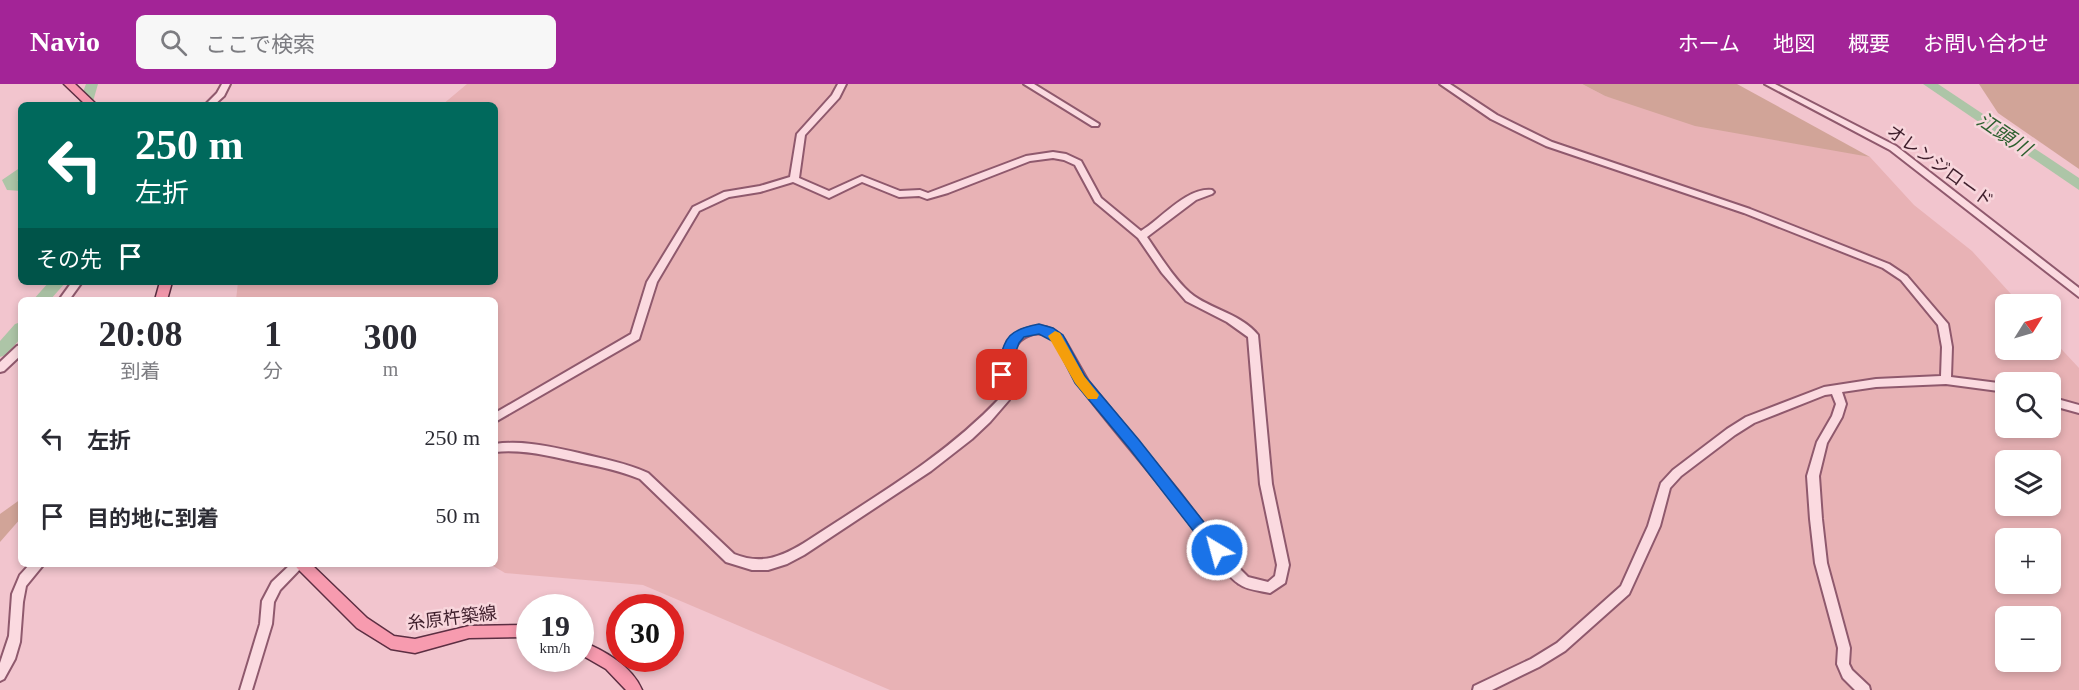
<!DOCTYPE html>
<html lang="ja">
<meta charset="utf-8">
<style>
:root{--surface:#fff;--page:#f7f7f7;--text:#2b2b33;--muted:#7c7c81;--accent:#a32497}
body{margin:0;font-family:"Times New Roman","Noto Sans JP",serif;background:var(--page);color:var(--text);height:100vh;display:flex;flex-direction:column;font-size:22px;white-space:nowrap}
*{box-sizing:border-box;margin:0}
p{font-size:20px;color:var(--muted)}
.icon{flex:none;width:33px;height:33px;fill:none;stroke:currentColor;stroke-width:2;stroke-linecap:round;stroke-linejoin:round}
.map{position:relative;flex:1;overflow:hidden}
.panel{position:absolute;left:18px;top:213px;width:480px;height:270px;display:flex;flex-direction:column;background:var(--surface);border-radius:9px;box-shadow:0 3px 9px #0003}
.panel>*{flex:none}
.guide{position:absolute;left:18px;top:18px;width:480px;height:183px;border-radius:9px;box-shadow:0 3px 9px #0003;background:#00695c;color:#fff;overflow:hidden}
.needle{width:39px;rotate:53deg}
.controls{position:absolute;left:1995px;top:210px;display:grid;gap:12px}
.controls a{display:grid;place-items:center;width:66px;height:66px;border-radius:9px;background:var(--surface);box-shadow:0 3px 9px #0003;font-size:30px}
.speed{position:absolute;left:516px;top:510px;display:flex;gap:12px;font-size:30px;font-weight:700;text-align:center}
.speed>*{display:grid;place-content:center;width:78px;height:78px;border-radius:50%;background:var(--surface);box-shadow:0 3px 9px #0003;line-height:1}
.speed small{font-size:15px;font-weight:400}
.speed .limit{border:9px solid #d22;background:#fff;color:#111}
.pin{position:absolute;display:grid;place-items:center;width:51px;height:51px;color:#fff;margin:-26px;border-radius:12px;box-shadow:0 3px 9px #0006}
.me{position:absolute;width:66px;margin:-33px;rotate:323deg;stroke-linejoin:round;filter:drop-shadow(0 0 4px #0008)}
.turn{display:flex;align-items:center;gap:21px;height:126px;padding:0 18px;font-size:27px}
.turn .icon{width:78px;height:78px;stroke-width:2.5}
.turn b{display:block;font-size:42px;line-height:51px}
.then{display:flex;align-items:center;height:57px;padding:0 18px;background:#0003;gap:12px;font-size:22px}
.eta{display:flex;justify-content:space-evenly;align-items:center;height:102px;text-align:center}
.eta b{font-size:36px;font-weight:600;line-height:42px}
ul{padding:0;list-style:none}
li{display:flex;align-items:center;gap:18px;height:78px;padding:0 18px}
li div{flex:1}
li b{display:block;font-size:22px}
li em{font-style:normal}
header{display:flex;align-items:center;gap:36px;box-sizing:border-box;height:84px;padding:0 30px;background:var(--accent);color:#fff}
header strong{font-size:28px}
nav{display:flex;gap:33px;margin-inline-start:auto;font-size:21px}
.search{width:420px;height:54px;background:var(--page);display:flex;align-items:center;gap:15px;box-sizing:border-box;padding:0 21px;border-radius:9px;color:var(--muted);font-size:22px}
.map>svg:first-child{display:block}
</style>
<header>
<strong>Navio</strong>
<div class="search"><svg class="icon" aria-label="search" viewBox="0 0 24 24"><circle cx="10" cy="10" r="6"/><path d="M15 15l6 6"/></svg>ここで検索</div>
<nav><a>ホーム</a><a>地図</a><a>概要</a><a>お問い合わせ</a></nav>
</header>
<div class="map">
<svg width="2079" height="606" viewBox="0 0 2079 606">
<rect width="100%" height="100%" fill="#f2c5ce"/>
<path fill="#e8b2b5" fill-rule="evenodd" d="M467,0h1115l23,12 265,61 44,48 58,46 48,53h-14v46h44l1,-12 28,30v322h-1189l-247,-105 -138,-12 -15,-9h5v-264h-259l2,-18h257v-177h-53zM2006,298h44v46h-44zM2006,376h44v46h-44zM2006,454h44v46h-44zM2006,532h44v46h-44z"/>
<g fill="#d1a498">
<polygon points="1582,0 1737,0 1870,73 1695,42 1605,12"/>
<polygon points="1979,0 2079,0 2079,85 1998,29"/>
<polygon points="21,415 21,434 0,458 0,430"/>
</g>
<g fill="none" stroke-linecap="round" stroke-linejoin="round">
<g fill="#adc5a7" fill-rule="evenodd">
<polygon points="86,0 98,0 92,21 78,21"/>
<polygon points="1923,0 1938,0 2079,94 2079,106"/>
<polygon points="21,83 21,95 17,97 21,97 21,107 7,106 2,96"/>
<polygon points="49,198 66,198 50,216 33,216"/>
<polygon points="21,238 21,254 6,271 0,273 0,257 15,240"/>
</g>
<defs>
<g id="minor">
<polygon points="222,0 230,0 224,12 214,21 205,21 217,9"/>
<path d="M838,0h8l-7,14 -34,37 -6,43 30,13 33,-15 38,15 20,-1 8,3 98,-37 27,-4 13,2 15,7 20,37 40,33c20,-12 46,-44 71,-41l2,2 -2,2 -16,6 -49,37c11,16 31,48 47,59 20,14 48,19 64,39l14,149 17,81 -4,18 -15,10c-9,-2 -23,-3 -31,-9 -18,-12 -42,-52 -57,-71 -33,-43 -70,-84 -103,-128 -11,-15 -14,-40 -31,-49 -6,-3 -12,-3 -18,-1 -25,8 -22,45 -21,65l-19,22 -18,17 -41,32 -127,84 -17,9 -19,6h-16l-26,-8 -86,-83c-19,-8 -38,-12 -58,-16 -29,-6 -57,-14 -87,-11v-8c29,-4 56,3 84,9 24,6 47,10 69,20l86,81c27,11 47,3 70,-11 68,-45 139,-85 195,-144 -2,-29 0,-68 36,-72 12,-2 21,3 29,12l24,42 91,111 52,68 17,17 20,5 7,-6 2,-11 -17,-81 -12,-147 -21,-15 -41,-21 -24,-28 -24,-35 -43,-36 -20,-37 -11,-5 -11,-2 -23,3 -82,32 -21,6 -8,-3 -20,1 -37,-15 -33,16 -36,-16 -33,10 -31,5 -30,14 -42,71 -18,57 -144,83v-9l136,-79 16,-52 46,-75 31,-15 36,-6 30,-9 7,-43 35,-39z"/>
<polygon points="1024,0 1034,0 1099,40 1098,42 1092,42"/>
<polygon points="1440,0 1450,0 1497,31 1552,58 1750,125 1889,180 1907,192 1948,240 1952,263 1951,293 2006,300 2006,308 1946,300 1876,303 1842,308 1846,320 1842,333 1827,359 1819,392 1822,435 1827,479 1850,564 1849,580 1852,586 1869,602 1870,606 1855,606 1843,594 1837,580 1838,564 1815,479 1810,435 1807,392 1817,358 1832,332 1836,320 1832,310 1825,311 1754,339 1735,351 1681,392 1670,404 1660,442 1629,510 1565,567 1539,583 1492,606 1473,606 1474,602 1531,575 1557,559 1621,502 1648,442 1661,399 1673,386 1727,345 1746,333 1824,303 1876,295 1941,292 1942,263 1938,241 1901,196 1883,184 1744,129 1546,62 1491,35"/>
<polygon points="1765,0 1775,0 1896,62 2079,204 2079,213 1890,66"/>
<polygon points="72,198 82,198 69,216 59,216"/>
<polygon points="21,261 21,271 4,287 0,288 0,278 17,262"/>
<polygon points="2050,313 2079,321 2079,329 2050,321"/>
<polygon points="30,480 44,480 26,502 23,518 20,558 15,575 4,595 0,597 0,579 9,552 12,510 20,491"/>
<polygon points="291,480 305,480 280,506 274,518 272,540 252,606 240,606 260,540 262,517 272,498"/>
</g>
<g id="major">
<polygon points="64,0 75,0 97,21 86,21"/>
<polygon points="160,198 172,198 167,216 155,216"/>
<polygon points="295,480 311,480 367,534 394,552 415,555 469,542 530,541 530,553 469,554 415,569 391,565 357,544 297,484"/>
<path d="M580,557c24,9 52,25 62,49h-16l-20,-21 -26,-15z"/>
</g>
</defs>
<use href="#minor" stroke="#8f596d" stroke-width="4"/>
<use href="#major" stroke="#5c2e42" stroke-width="3"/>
<use href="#minor" fill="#fbdae0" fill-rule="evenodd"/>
<use href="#major" fill="#f79baf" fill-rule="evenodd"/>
</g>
<path fill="#1a73e8" stroke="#114b97" stroke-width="1.5" d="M1039,240l14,4 10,7 22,41 54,64 83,105 3,5 -3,5 -5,2 -5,-2 -83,-107 -54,-65 -21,-41 -15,-8 -15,3 -5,6 -13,36h-9l-2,-4c11,-33 6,-44 44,-51z"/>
<polygon fill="#f59e0b" points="1055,247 1060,249 1084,292 1099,311 1097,315 1088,315 1075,299 1048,252"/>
<g text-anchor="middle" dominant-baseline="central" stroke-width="5" stroke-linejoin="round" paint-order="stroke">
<g font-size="18" fill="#3e1e2b" stroke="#f8d6dc">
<text transform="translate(1940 82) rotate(36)">オレンジロード</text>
<text transform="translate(452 534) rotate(-7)">糸原杵築線</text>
</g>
<g font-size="20" font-style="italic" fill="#2c5f2e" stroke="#f8d6dc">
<text transform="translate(2004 50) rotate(34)">江頭川</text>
</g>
</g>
</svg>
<div class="controls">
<a><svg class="needle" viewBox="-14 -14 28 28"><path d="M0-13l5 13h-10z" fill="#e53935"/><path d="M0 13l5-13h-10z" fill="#7c7c81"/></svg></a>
<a><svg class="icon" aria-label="search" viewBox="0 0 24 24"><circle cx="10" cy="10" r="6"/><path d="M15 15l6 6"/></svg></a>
<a><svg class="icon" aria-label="layers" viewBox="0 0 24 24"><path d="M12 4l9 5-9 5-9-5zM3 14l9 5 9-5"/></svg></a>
<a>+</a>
<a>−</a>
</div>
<div class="speed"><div>19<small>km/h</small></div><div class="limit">30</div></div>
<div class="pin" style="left:1002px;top:291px;background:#d93025"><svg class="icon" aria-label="arrive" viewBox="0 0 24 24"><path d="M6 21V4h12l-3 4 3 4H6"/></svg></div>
<svg class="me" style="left:1217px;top:466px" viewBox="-20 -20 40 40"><circle r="17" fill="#1a73e8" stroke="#fff" stroke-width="3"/><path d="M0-11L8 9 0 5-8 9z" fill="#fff"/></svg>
<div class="guide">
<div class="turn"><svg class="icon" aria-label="left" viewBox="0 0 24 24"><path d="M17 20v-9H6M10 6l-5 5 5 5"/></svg><div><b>250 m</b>左折</div></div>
<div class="then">その先<svg class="icon" aria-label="arrive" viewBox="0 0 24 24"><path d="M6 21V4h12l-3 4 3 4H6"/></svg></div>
</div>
<section class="panel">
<div class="eta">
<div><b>20:08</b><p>到着</p></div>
<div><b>1</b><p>分</p></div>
<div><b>300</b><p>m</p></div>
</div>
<ul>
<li><svg class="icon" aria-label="left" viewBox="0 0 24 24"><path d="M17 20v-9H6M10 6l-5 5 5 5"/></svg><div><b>左折</b></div><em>250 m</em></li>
<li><svg class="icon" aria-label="arrive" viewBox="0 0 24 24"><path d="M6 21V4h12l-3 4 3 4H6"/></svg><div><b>目的地に到着</b></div><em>50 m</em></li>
</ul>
</section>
</div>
